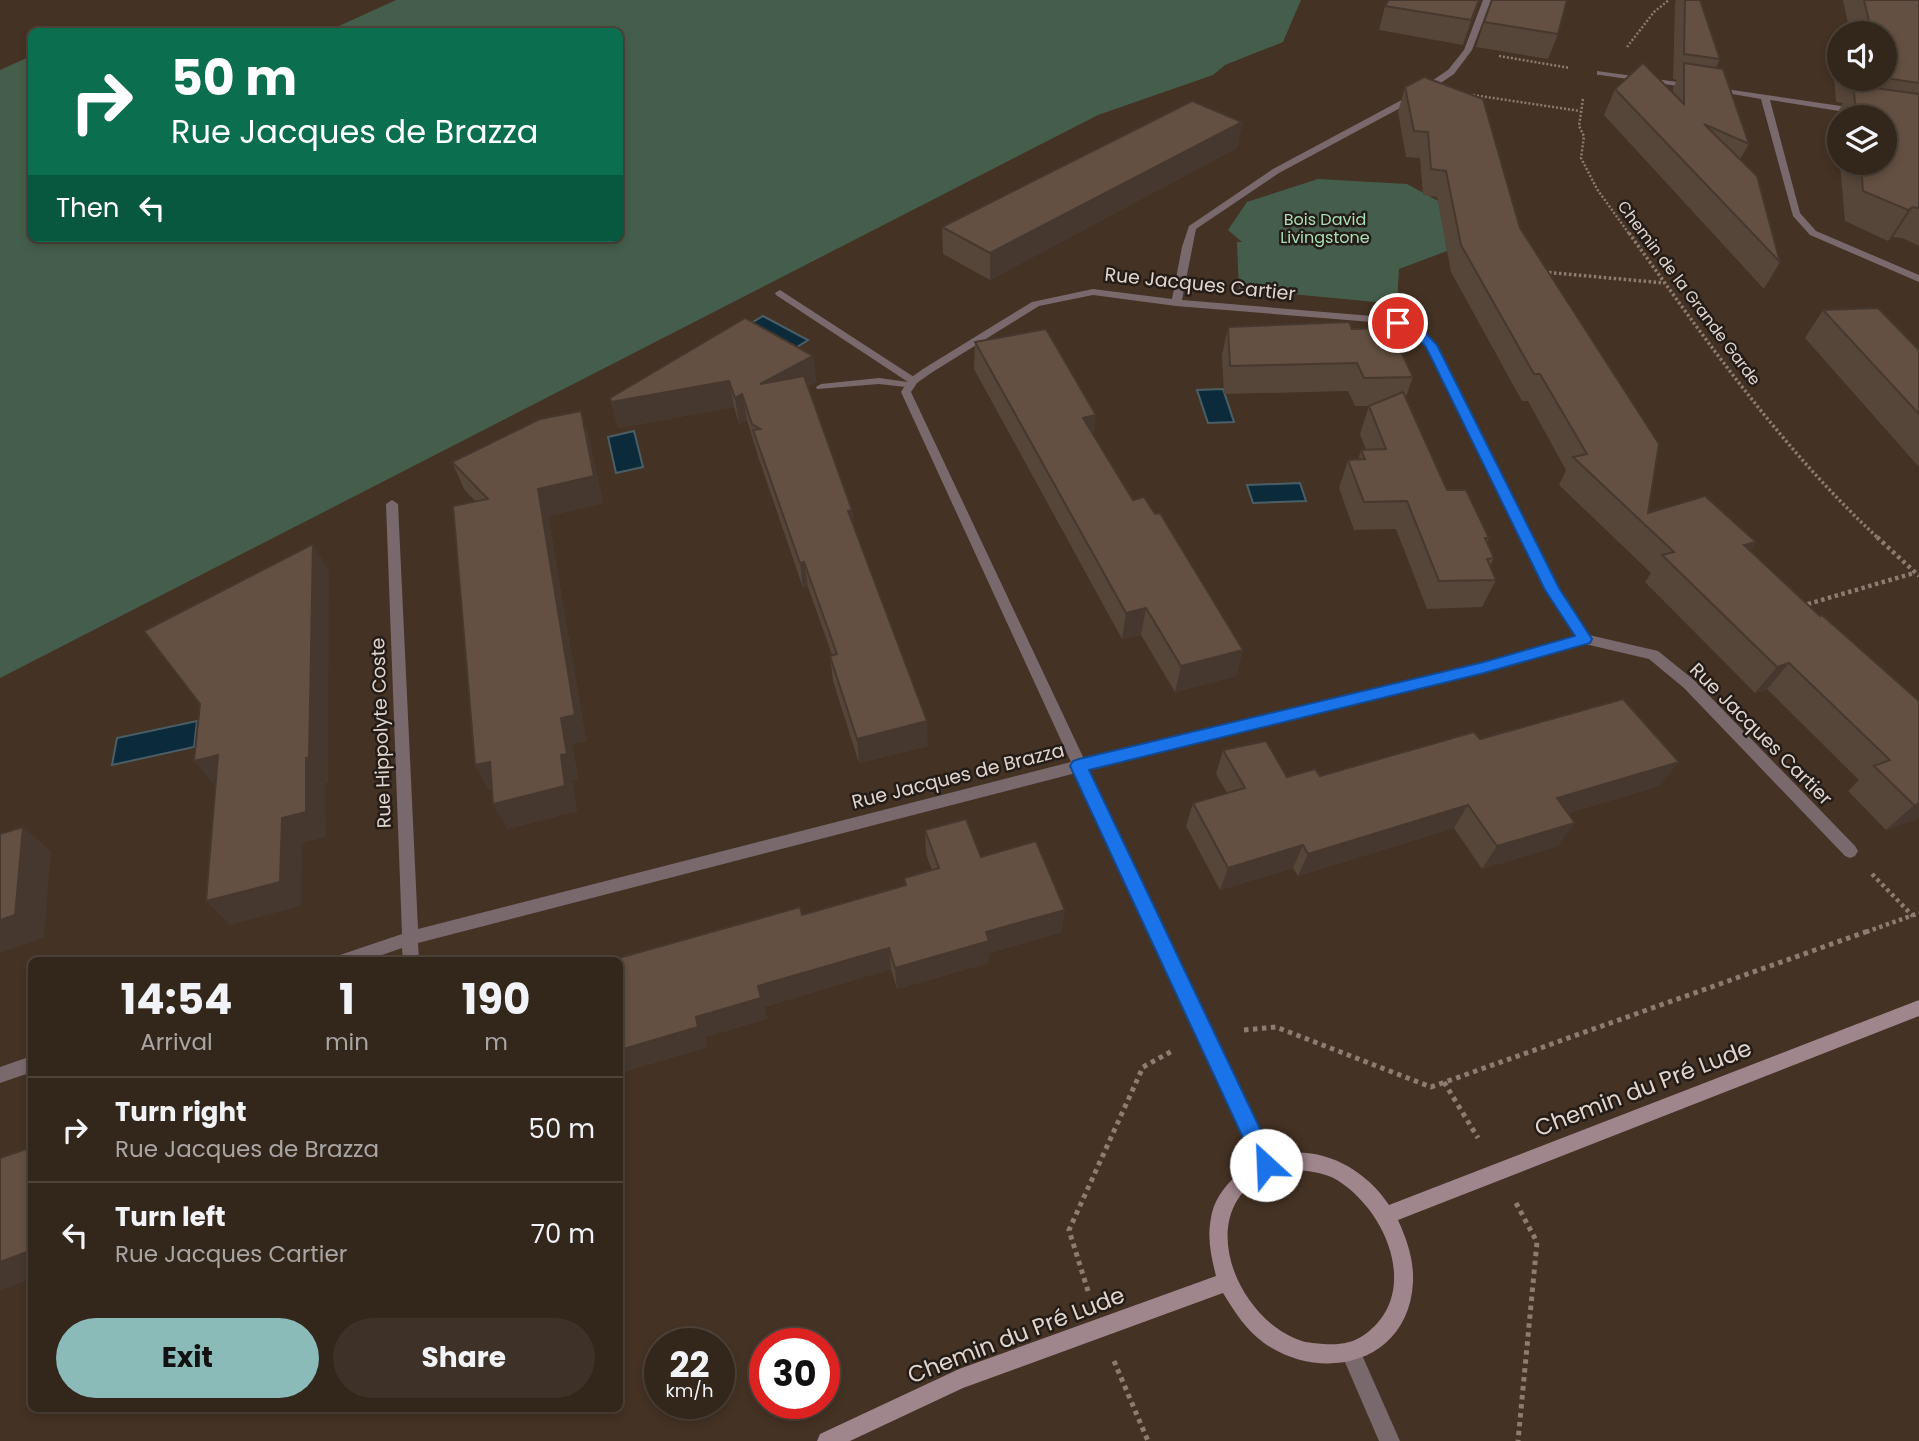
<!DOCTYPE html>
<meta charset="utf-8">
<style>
:root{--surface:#33261b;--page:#3e3228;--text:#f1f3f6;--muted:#a9a5a3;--line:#4e433a;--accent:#8bbbb9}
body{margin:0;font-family:Poppins,sans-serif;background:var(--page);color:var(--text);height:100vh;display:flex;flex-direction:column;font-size:26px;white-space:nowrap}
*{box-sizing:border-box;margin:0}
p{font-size:23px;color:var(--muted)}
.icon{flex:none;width:38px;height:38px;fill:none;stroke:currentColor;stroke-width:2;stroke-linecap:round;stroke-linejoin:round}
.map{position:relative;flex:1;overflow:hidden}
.drawer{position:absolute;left:28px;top:957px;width:595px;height:455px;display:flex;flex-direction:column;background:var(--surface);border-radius:10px;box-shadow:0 4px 10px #0003,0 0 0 2px var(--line)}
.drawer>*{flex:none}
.top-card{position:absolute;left:28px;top:28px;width:595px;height:214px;border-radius:10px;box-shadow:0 4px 10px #0003,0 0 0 2px var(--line);background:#0b6e4f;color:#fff;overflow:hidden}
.fabs{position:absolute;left:1827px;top:21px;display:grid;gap:14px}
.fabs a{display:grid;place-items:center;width:70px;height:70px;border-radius:50%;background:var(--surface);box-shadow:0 4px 10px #0003,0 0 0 2px var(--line);font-size:35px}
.speed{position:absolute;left:644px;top:1328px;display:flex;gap:14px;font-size:35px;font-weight:700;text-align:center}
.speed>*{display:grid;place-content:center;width:91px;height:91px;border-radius:50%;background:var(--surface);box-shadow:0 4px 10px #0003,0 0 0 2px var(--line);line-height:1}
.speed small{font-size:18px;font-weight:400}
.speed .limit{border:10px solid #d22;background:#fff;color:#111}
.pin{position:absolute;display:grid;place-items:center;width:60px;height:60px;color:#fff;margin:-30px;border:4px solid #fff;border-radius:50%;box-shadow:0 2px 7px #0007}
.me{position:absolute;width:77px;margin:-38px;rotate:335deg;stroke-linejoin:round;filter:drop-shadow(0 0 5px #0008)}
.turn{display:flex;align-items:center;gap:24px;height:147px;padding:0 28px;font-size:32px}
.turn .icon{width:91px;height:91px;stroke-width:2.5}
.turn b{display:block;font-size:49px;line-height:60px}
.then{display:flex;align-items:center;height:66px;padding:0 28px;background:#0003;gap:14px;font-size:26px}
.eta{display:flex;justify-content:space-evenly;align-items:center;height:119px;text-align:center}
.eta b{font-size:42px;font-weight:700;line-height:49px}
.primary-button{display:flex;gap:14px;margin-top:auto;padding:14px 28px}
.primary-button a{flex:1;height:80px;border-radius:42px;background:var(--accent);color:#111;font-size:28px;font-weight:700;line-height:80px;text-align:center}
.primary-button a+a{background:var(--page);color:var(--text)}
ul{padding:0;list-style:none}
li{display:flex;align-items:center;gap:21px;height:105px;padding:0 28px;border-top:2px solid var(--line)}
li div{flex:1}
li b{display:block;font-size:26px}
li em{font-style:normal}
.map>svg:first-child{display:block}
</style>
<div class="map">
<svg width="1919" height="1441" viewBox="0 0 1919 1441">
<rect width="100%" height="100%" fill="#443224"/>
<g fill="#455e4b">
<polygon points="396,0 1301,0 1283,42 1225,65 1213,75 1098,115 0,678 0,70 31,56 32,238 620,238 620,32 328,31"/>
<polygon points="1318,179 1407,184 1440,202 1447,251 1399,269 1397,304 1239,289 1237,242 1242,242 1228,230 1247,202"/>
</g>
<g fill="#0b2b3b" stroke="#4b5e66" stroke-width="2">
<polygon points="763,316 808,340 789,352 745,327"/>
<polygon points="1223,389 1234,422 1208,423 1197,390"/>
<polygon points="634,431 643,467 616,473 608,437"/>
<polygon points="1300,483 1306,501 1253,503 1247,485"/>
<polygon points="197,721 194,747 112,765 117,738"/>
</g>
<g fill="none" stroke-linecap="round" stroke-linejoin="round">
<g stroke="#8c7c71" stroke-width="2.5" stroke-dasharray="2 2" stroke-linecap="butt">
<polyline points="1627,47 1654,12 1669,0"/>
<polyline points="1499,56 1570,68"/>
<polyline points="1473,95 1580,111"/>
<polyline points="1583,99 1579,126 1584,136 1581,158 1597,189 1630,235"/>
</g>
<g stroke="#8c7c71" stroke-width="3.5" stroke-dasharray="2.5 2.5" stroke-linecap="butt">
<path d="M1629,233c76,106 153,216 249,305"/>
<polyline points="1544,272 1664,283"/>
</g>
<g stroke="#8c7c71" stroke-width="4.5" stroke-dasharray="3.5 3.5" stroke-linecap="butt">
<polyline points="1877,537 1919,576"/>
<polyline points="1801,606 1914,573"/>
<polyline points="1872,874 1913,916"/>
<polyline points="1866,932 1919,913"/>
</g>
<g stroke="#8c7c71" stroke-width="5" stroke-dasharray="4.5 4.5" stroke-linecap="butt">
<polyline points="1244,1030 1276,1027 1431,1087 1871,930"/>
<polyline points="1444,1082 1478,1138"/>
<polyline points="1516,1203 1537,1242 1518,1441"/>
<polyline points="1088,1291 1069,1230 1143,1067 1174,1050"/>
<polyline points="1114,1361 1148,1441"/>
</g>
<polygon fill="#79696d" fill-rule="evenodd" points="780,290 917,379 918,381 914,384 914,388 879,384 817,389 816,387 821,384 879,378 908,382 776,295 775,293"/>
<g fill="#79696d" fill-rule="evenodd">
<path d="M1483,0h8l-19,50 -18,24 -37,25 -138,74 -83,56 -14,71 202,17 34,9 18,19 123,243 30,47 69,16 36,29 161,166 3,5 -3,5 -5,2 -5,-2 -161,-168 -35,-29 -64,-15 -101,29 -395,96 183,390 3,6 -3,6 -6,3 -6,-3 -184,-398 -658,170 1,18h-16l-1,-13 -37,13h-30l2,-5 65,-22 -16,-430 6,-4 6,4 20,425 653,-167 -170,-370 8,-13 14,-10 109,-67 61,-13 79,10 10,-52 7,-21 84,-57 138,-74 37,-25 16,-20zM1093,295l83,11 208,17 26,7 16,16 121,244 29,47 -92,26 -400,96 -173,-367 6,-9 14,-10 108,-67z"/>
<polygon points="1597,71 1692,84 1696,86 1692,88 1600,75 1597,75"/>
<polygon points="1712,87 1861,109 1861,113 1858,114 1770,100 1800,213 1816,231 1919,275 1919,282 1810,235 1793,216 1761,99 1715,91 1711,89"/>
<polygon points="32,1056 32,1072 0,1083 0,1067"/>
<polygon points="1351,1343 1358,1346 1400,1441 1379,1441 1341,1353 1344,1346"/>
</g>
<path fill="#9f858c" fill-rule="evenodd" d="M1919,1000v16l-521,204c9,20 16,40 15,62 -4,81 -90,102 -149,61 -18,-13 -30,-32 -41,-50l-260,95 -113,53h-33l3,-7 139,-65 257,-93c-5,-20 -9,-38 -5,-58 3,-20 17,-37 33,-48 50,-35 112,-14 145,35zM1291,1169c15,2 33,3 46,11 50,31 85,114 27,155 -13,9 -26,10 -41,9 -6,-1 -15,-1 -21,-3 -66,-21 -112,-133 -32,-168 6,-2 14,-3 21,-4z"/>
</g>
<g fill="#564539">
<polygon points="1389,0 1480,0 1463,45 1379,30 1385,6"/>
<polygon points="1676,0 1700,0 1720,59 1716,68 1749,144 1740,159 1780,262 1764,289 1604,115 1615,89 1673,93 1673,88 1677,80 1673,79 1675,3"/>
<polygon points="1843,0 1919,0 1919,246 1902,238 1893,237 1888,241 1845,221 1840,163 1885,163 1885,117 1839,117 1839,147 1837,114 1843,103 1836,102 1833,64 1839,54 1839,79 1885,79 1885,33 1850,33"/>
<polygon points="1484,22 1558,34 1548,59 1476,47"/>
<polygon points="1405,87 1520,228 1648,513 1756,542 1750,551 1820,616 1919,701 1919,818 1886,830 1848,791 1859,780 1767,689 1755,693 1645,582 1651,573 1559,485 1566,470 1528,401 1522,401 1451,272 1437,197 1423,195 1420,158 1406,157 1398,112"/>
<polygon points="1242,122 1237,148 990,280 943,254 942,227"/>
<polygon points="1823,310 1919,350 1919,467 1805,338"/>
<polygon points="1228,327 1352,329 1413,377 1406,397 1447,490 1489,538 1487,543 1494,558 1490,566 1496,580 1482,607 1427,609 1396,529 1354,530 1339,488 1348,460 1358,460 1361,450 1366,450 1360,434 1369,406 1355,406 1348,391 1224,394 1222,355"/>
<polygon points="975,342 1094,436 1133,500 1243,650 1236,676 1175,692 1141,635 1122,639 974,369"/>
<polygon points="813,356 816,382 808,386 852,510 854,527 928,746 859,763 833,681 830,656 832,655 808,587 803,588 758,456 747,420 739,424 734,407 618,428 610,398"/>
<polygon points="581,411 589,439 603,503 548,516 586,741 572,744 578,779 572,780 577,811 507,829 492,789 489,790 475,765 475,501 464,489 452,462"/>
<polygon points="1480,739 1659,786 1568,813 1558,846 1482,869 1454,828 1298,876 1293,868 1220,890 1186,826 1193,803 1227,793 1216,774 1223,750 1287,777 1320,776"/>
<polygon points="925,830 981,857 1062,932 989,953 988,963 897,989 891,969 764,1007 767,1019 705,1037 707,1047 620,1073 620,961 802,915 905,885 904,878 932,870 926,854"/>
</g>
<g fill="#46382e">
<polygon points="1479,0 1480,0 1463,45 1471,20"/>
<polygon points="1242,122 1237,148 990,280 990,253"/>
<polygon points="1913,207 1893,237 1888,241 1908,210"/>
<polygon points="813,356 816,382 764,410 760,384"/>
<polygon points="729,381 734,407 618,428 611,402"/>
<polygon points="742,394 747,420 739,424 735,398"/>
<polygon points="581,411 589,439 603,503 548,516 586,741 572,744 578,779 572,780 577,811 507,829 493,804 561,755 561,718 538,489"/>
<polygon points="1096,415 1093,443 1083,418"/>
<polygon points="852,510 855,536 848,511"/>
<polygon points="1756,542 1737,569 1744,545"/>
<polygon points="313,544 329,571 328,783 325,783 326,837 302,843 301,906 230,925 206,901 282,818 306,758"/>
<polygon points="804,562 808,587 803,588 800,563"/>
<polygon points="1146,608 1141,635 1122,639 1126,613"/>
<polygon points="1243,650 1236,676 1175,692 1181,666"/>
<polygon points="1789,663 1767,689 1755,693 1777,667"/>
<polygon points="927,721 928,746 859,763 857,739"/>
<polygon points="218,755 216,787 194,761"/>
<polygon points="490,762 503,787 489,790 475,765"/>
<polygon points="1679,762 1659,786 1540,821 1557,798"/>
<polygon points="1919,804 1919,818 1886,830 1914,805"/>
<polygon points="1468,805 1454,828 1298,876 1308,854"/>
<polygon points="1575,823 1558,846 1482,869 1497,846"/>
<polygon points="23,827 51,851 44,938 0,953 0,920"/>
<polygon points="1303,845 1293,868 1220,890 1228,868"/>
<polygon points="1065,910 1062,932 989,953 988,963 897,989 895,968 986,932"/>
<polygon points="889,948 891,969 764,1007 767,1019 705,1037 707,1047 620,1073 620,1050 696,1017 758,986"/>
<polygon points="32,1250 32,1278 0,1291 0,1262"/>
</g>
<g fill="#645042" stroke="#46382e" stroke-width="2">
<polygon points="1389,0 1479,0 1471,20 1385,6"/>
<polygon points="1492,0 1567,0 1558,34 1484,22"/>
<polygon points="1685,0 1700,0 1720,59 1684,54"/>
<polygon points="1864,0 1919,0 1919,83 1885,78 1885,33 1872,33"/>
<polygon points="1643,63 1684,104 1684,63 1723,69 1749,144 1704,124 1757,176 1780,262 1615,89"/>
<polygon points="1424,77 1483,99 1520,228 1659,444 1648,513 1705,496 1756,542 1744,545 1820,616 1822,615 1919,701 1919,804 1914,805 1874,766 1890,760 1789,663 1777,667 1662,555 1674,552 1573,457 1587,454 1540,374 1534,374 1461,245 1446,171 1431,169 1428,132 1414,131 1405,87"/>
<polygon points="1853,85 1919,94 1919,208 1913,207 1908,210 1863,191 1861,163 1885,163 1885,117 1857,117"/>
<polygon points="1192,101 1242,122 990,253 942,227"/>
<polygon points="1878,308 1919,350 1919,414 1823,310"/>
<polygon points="745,318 813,356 760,384 804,376 852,510 848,511 927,721 857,739 830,656 837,654 804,562 800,563 753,430 760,429 752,424 742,394 735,398 729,381 611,402 610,398"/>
<polygon points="1349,322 1352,329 1390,328 1413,377 1364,378 1357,363 1230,366 1228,327"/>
<polygon points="1046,329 1096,415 1083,418 1133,500 1144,497 1155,514 1160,513 1243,650 1181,666 1146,608 1126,613 975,342"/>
<polygon points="1403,392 1447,490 1466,490 1489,538 1485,538 1494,558 1487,559 1496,580 1439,581 1407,501 1364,502 1348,460 1365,459 1361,450 1386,449 1369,406"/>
<polygon points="581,411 594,476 538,489 575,715 561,718 567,754 561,755 565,786 493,804 490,762 475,765 453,506 488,499 452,462 540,419"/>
<polygon points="313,544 309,757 306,758 306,812 282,818 280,882 206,901 218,755 194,761 200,704 144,631"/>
<polygon points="1623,699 1679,762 1557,798 1575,823 1497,846 1468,805 1308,854 1303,845 1228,868 1193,803 1245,788 1223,750 1266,741 1287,777 1315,769 1320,776 1474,732 1480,739"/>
<polygon points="966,819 981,857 1036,841 1065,910 986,932 989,941 895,968 889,948 758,986 761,998 696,1017 698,1027 620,1050 620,961 608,961 800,907 802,915 906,885 904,878 939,868 925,830"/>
<polygon points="23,827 15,915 0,920 0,834"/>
<polygon points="32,1147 32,1250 0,1262 0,1158"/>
</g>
<polygon fill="#1a73e8" stroke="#114b97" stroke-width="2" points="1398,319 1418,325 1437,345 1559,588 1592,639 1590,643 1484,673 1089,770 1274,1158 1277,1165 1274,1172 1266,1175 1259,1172 1070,766 1073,761 1079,759 1484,662 1575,636 1545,590 1426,347 1409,330 1392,323"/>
<g text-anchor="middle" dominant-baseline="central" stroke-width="5" stroke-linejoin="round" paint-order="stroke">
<g font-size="16" fill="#a9deb6" stroke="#241c16">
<text x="1325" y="219">Bois David<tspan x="1325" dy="18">Livingstone</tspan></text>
</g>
<g font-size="16" fill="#e0d4cc" stroke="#241c16">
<text transform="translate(1689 293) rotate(53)">Chemin de la Grande Garde</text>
</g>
<g font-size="19" fill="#e0d4cc" stroke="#241c16">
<text transform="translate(1200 284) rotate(6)">Rue Jacques Cartier</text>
<text transform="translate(381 733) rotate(-92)">Rue Hippolyte Coste</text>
<text transform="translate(1761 734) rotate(45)">Rue Jacques Cartier</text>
<text transform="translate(958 776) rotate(-14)">Rue Jacques de Brazza</text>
</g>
<g font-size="23" fill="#e0d4cc" stroke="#241c16">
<text transform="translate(1643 1088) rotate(-21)">Chemin du Pré Lude</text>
<text transform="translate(1016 1335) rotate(-21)">Chemin du Pré Lude</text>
</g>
</g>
</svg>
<div class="fabs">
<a><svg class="icon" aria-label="sound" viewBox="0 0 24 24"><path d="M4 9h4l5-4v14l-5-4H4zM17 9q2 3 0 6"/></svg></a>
<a><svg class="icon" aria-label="layers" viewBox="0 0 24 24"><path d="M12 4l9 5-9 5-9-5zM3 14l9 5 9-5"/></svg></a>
</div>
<div class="speed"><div>22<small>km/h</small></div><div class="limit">30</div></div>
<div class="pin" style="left:1398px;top:323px;background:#d93025"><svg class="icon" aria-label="arrive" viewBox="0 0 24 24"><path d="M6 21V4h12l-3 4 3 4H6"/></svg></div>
<svg class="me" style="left:1266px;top:1165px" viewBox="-20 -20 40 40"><circle r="19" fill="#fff"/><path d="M0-13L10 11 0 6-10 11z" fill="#1a73e8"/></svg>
<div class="top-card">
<div class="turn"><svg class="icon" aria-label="right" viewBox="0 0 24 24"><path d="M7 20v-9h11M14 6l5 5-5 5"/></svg><div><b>50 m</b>Rue Jacques de Brazza</div></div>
<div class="then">Then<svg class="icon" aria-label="left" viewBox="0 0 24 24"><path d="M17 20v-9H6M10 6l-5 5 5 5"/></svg></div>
</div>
<section class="drawer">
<div class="eta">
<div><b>14:54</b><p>Arrival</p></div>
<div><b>1</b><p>min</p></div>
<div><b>190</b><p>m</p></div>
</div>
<ul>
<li><svg class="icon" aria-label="right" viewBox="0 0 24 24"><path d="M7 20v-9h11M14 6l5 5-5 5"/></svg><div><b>Turn right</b><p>Rue Jacques de Brazza</p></div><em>50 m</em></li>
<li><svg class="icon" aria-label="left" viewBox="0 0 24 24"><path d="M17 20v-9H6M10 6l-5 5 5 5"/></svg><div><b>Turn left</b><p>Rue Jacques Cartier</p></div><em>70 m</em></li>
</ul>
<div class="primary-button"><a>Exit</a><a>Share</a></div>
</section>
</div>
